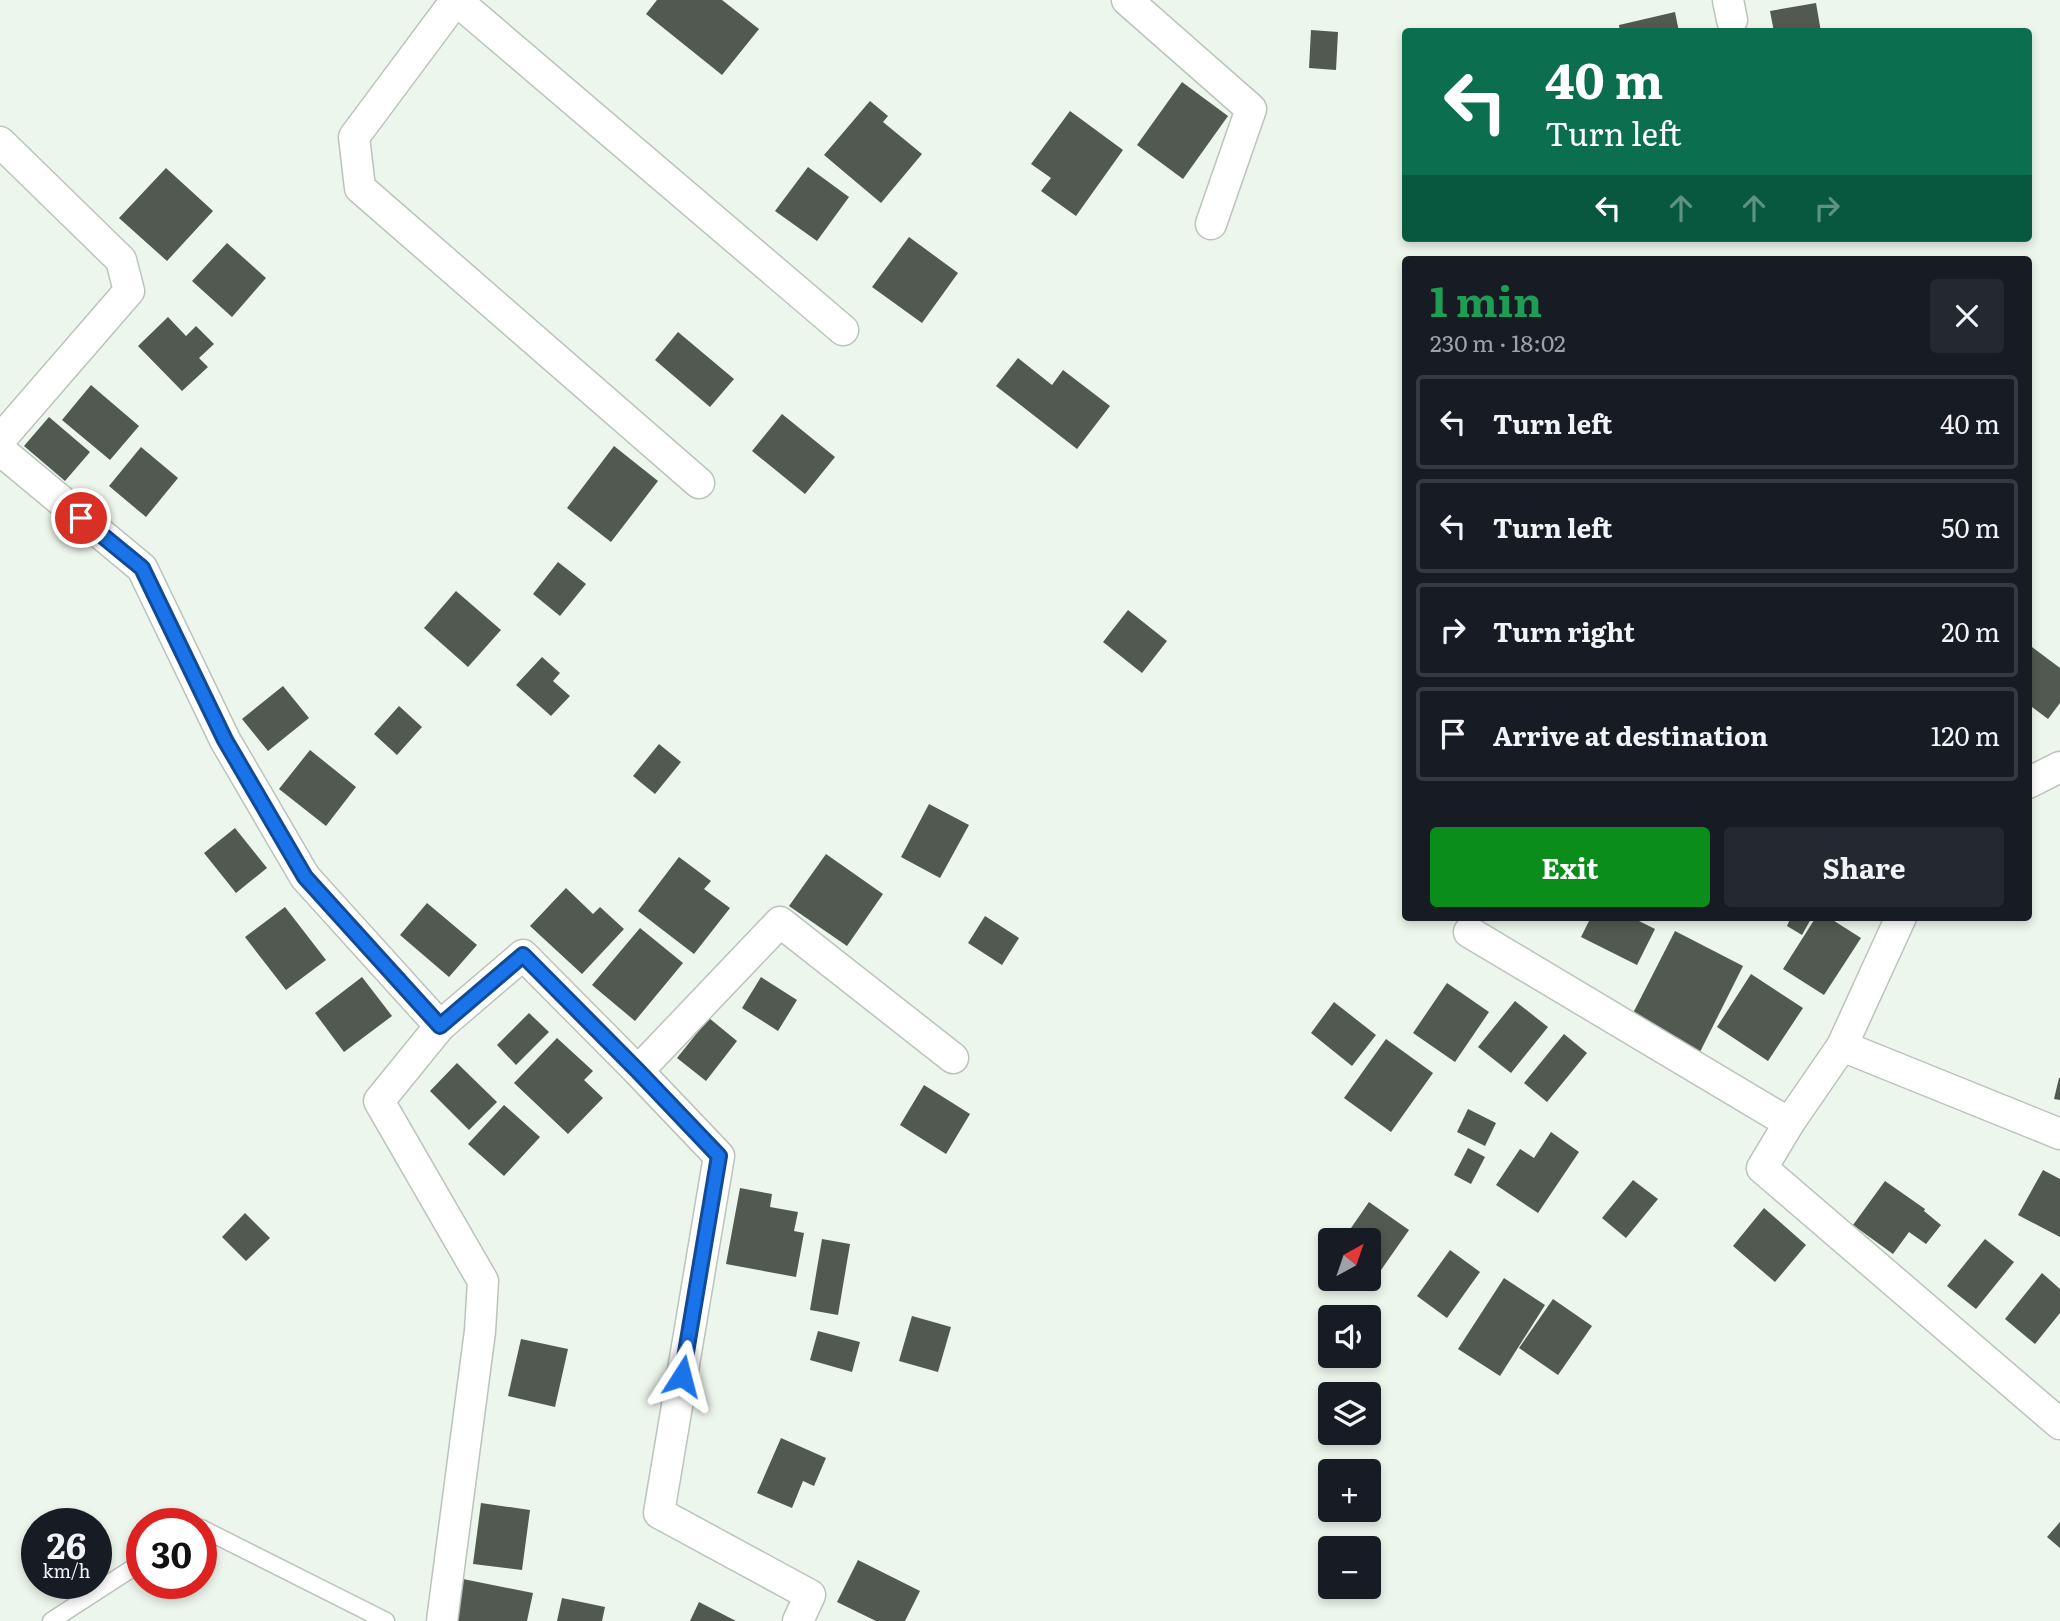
<!DOCTYPE html>
<meta charset="utf-8">
<style>
:root{--surface:#171b24;--page:#242831;--text:#f1f3f6;--muted:#9ea1a6;--line:#363941;--accent:#0a8d1b}
body{margin:0;font-family:Literata,serif;background:var(--page);color:var(--text);height:100vh;display:flex;flex-direction:column;font-size:26px;white-space:nowrap}
*{box-sizing:border-box;margin:0}
p{font-size:23px;color:var(--muted)}
.icon{flex:none;width:38px;height:38px;fill:none;stroke:currentColor;stroke-width:2;stroke-linecap:round;stroke-linejoin:round}
.map{position:relative;flex:1;overflow:hidden}
.panel{position:absolute;left:1402px;top:256px;width:630px;height:665px;display:flex;flex-direction:column;background:var(--surface);border-radius:7px;box-shadow:0 4px 10px #0003}
.panel>*{flex:none}
.guide{position:absolute;left:1402px;top:28px;width:630px;height:214px;border-radius:7px;box-shadow:0 4px 10px #0003;background:#0b6e4f;color:#fff;overflow:hidden}
.needle{width:46px;rotate:40deg}
.fabs{position:absolute;left:1318px;top:1228px;display:grid;gap:14px}
.fabs a{display:grid;place-items:center;width:63px;height:63px;border-radius:7px;background:var(--surface);box-shadow:0 4px 10px #0003;font-size:35px}
.speed{position:absolute;left:21px;top:1508px;display:flex;gap:14px;font-size:35px;font-weight:700;text-align:center}
.speed>*{display:grid;place-content:center;width:91px;height:91px;border-radius:50%;background:var(--surface);box-shadow:0 4px 10px #0003;line-height:1}
.speed small{font-size:18px;font-weight:400}
.speed .limit{border:10px solid #d22;background:#fff;color:#111}
.pin{position:absolute;display:grid;place-items:center;width:60px;height:60px;color:#fff;margin:-30px;border:4px solid #fff;border-radius:50%;box-shadow:0 2px 7px #0007}
.me{position:absolute;width:77px;margin:-38px;rotate:9deg;stroke-linejoin:round;filter:drop-shadow(0 0 5px #0008)}
.turn{display:flex;align-items:center;gap:24px;height:147px;padding:0 28px;font-size:32px}
.turn .icon{width:91px;height:91px;stroke-width:2.5}
.turn b{display:block;font-size:49px;line-height:60px}
.lanes{display:flex;align-items:center;height:66px;padding:0 28px;background:#0003;justify-content:center;gap:35px;direction:ltr}
.lanes .off{opacity:.35}
.round{display:grid;place-items:center;flex:none;width:74px;height:74px;border-radius:7px;background:var(--page)}
.overview{display:flex;align-items:center;justify-content:space-between;height:119px;padding:0 28px}
h1{font-size:42px;font-weight:700;line-height:52px;color:#1e9e55}
.button{display:flex;gap:14px;margin-top:auto;padding:14px 28px}
.button a{flex:1;height:80px;border-radius:7px;background:var(--accent);color:#fff;font-size:28px;font-weight:700;line-height:80px;text-align:center}
.button a+a{background:var(--page);color:var(--text)}
ul{padding:0;list-style:none}
li{display:flex;align-items:center;gap:21px;height:94px;margin:0 14px 10px;padding:0 14px;border:4px solid var(--line);border-radius:7px}
li div{flex:1}
li b{display:block;font-size:26px}
li em{font-style:normal}
.map>svg:first-child{display:block}
</style>
<div class="map">
<svg width="2060" height="1621" viewBox="0 0 2060 1621">
<rect width="100%" height="100%" fill="#edf6ec"/>
<g fill="#515950">
<polygon points="657,0 722,0 759,29 722,75 646,14"/>
<polygon points="1816,3 1821,32 1774,32 1770,11"/>
<polygon points="1675,12 1679,32 1620,32 1619,25"/>
<polygon points="1311,30 1338,32 1336,70 1309,68"/>
<polygon points="1182,82 1228,116 1183,179 1137,145"/>
<polygon points="870,101 888,116 883,122 922,154 881,203 824,155"/>
<polygon points="1070,111 1123,150 1076,216 1041,191 1051,178 1031,164"/>
<polygon points="808,167 849,197 817,241 775,211"/>
<polygon points="166,168 213,211 167,261 119,218"/>
<polygon points="909,237 958,273 922,323 872,287"/>
<polygon points="227,243 266,278 232,317 192,281"/>
<polygon points="168,317 186,336 196,326 214,344 199,358 208,367 182,391 138,346"/>
<polygon points="678,332 734,379 710,407 655,360"/>
<polygon points="1018,358 1052,385 1063,370 1110,406 1077,449 996,386"/>
<polygon points="91,385 139,426 110,460 62,420"/>
<polygon points="782,414 835,457 805,494 752,451"/>
<polygon points="49,417 90,452 65,481 24,446"/>
<polygon points="614,446 658,481 611,542 567,508"/>
<polygon points="141,447 178,478 146,517 109,486"/>
<polygon points="558,562 586,584 560,616 533,594"/>
<polygon points="456,591 501,630 468,667 424,628"/>
<polygon points="1128,610 1167,641 1142,673 1103,642"/>
<polygon points="2032,647 2060,668 2060,703 2048,719 2028,704 2028,652"/>
<polygon points="542,657 560,673 553,681 570,696 551,716 516,685"/>
<polygon points="283,686 309,718 268,751 242,719"/>
<polygon points="399,706 422,727 397,755 374,734"/>
<polygon points="659,744 681,762 655,794 633,776"/>
<polygon points="310,750 356,787 326,826 279,789"/>
<polygon points="929,804 969,825 940,878 901,857"/>
<polygon points="235,828 267,868 236,893 204,853"/>
<polygon points="826,854 883,894 847,946 789,906"/>
<polygon points="679,857 711,881 704,889 730,908 694,954 638,911"/>
<polygon points="566,888 593,914 600,907 624,929 582,974 530,926"/>
<polygon points="427,903 477,945 449,977 400,935"/>
<polygon points="285,907 326,960 286,990 245,937"/>
<polygon points="985,916 1019,938 1002,965 968,943"/>
<polygon points="1591,917 1631,917 1655,929 1637,965 1581,937"/>
<polygon points="1791,917 1812,917 1802,935 1787,926"/>
<polygon points="1816,917 1828,917 1861,938 1824,995 1783,969"/>
<polygon points="640,928 683,963 635,1021 592,985"/>
<polygon points="1675,931 1743,966 1699,1054 1630,1019"/>
<polygon points="1751,974 1803,1008 1768,1061 1717,1027"/>
<polygon points="362,977 392,1016 344,1052 315,1013"/>
<polygon points="761,977 797,1000 778,1031 742,1008"/>
<polygon points="1447,983 1489,1012 1455,1062 1413,1033"/>
<polygon points="1515,1001 1548,1027 1511,1073 1478,1047"/>
<polygon points="1334,1002 1376,1035 1352,1066 1311,1033"/>
<polygon points="529,1013 549,1032 516,1065 497,1045"/>
<polygon points="709,1018 737,1041 706,1081 677,1058"/>
<polygon points="1564,1034 1587,1053 1547,1102 1524,1083"/>
<polygon points="557,1038 593,1071 584,1080 603,1098 568,1134 514,1083"/>
<polygon points="1386,1039 1433,1073 1391,1132 1344,1098"/>
<polygon points="457,1063 497,1102 469,1130 430,1091"/>
<polygon points="2059,1078 2060,1078 2060,1100 2054,1099"/>
<polygon points="924,1085 970,1114 946,1154 900,1125"/>
<polygon points="504,1105 540,1137 504,1176 468,1144"/>
<polygon points="1468,1109 1496,1123 1485,1146 1457,1132"/>
<polygon points="1551,1132 1579,1152 1538,1213 1496,1185 1520,1149 1534,1158"/>
<polygon points="1468,1148 1485,1157 1471,1184 1454,1175"/>
<polygon points="2043,1170 2060,1179 2060,1237 2018,1215"/>
<polygon points="1633,1180 1658,1199 1626,1238 1602,1218"/>
<polygon points="1885,1181 1925,1209 1924,1211 1941,1225 1926,1244 1909,1232 1893,1254 1853,1225"/>
<polygon points="740,1188 772,1194 770,1207 798,1212 794,1231 804,1233 796,1277 726,1264"/>
<polygon points="1369,1202 1409,1230 1374,1280 1368,1276 1368,1241 1342,1241"/>
<polygon points="1764,1208 1806,1245 1775,1282 1733,1246"/>
<polygon points="245,1213 270,1238 246,1261 222,1237"/>
<polygon points="822,1239 850,1244 838,1315 810,1310"/>
<polygon points="1985,1239 2014,1262 1976,1309 1947,1286"/>
<polygon points="1450,1250 1480,1272 1447,1318 1417,1296"/>
<polygon points="2042,1273 2060,1289 2060,1313 2035,1344 2005,1319"/>
<polygon points="1504,1278 1545,1305 1500,1376 1458,1349"/>
<polygon points="1553,1299 1592,1326 1558,1375 1519,1348"/>
<polygon points="912,1316 951,1327 938,1372 899,1361"/>
<polygon points="818,1331 860,1342 852,1372 810,1360"/>
<polygon points="521,1339 568,1349 555,1407 508,1396"/>
<polygon points="781,1438 826,1458 814,1486 803,1481 792,1508 757,1493"/>
<polygon points="481,1503 530,1510 522,1570 473,1564"/>
<polygon points="2060,1522 2060,1548 2047,1537"/>
<polygon points="858,1560 920,1591 905,1621 876,1621 837,1602"/>
<polygon points="463,1579 533,1593 527,1621 454,1621"/>
<polygon points="562,1598 605,1607 602,1621 557,1621"/>
<polygon points="699,1602 736,1621 690,1621"/>
</g>
<g fill="none" stroke-linecap="round" stroke-linejoin="round">
<defs>
<g id="service">
<polyline points="201,1528 386,1621"/>
<polyline points="51,1621 142,1562"/>
</g>
<g id="minor">
<polyline points="456,0 354,137 360,188 699,483"/>
<polyline points="456,0 843,330"/>
<polyline points="1127,0 1251,109 1211,224"/>
<polyline points="1728,0 1732,20"/>
<polyline points="0,142 121,260 129,291 0,440"/>
<polyline points="0,450 142,568 225,740 305,877 440,1026 379,1101 483,1281 480,1331 442,1621"/>
<polyline points="2028,783 2060,767"/>
<polyline points="1901,917 1842,1046 1789,1123 1762,1168 2060,1424"/>
<polyline points="1469,932 1789,1123"/>
<polyline points="440,1026 523,955 638,1071 780,922 953,1058"/>
<polyline points="1842,1046 2060,1134"/>
<polyline points="638,1071 719,1156 659,1513 810,1595 798,1621"/>
</g>
</defs>
<use href="#service" stroke="#bbc4ba" stroke-width="19"/>
<use href="#minor" stroke="#bbc4ba" stroke-width="33"/>
<use href="#service" stroke="#fff" stroke-width="16"/>
<use href="#minor" stroke="#fff" stroke-width="30"/>
</g>
<g fill="none" stroke-linecap="round" stroke-linejoin="round">
<defs>
<polyline id="route" points="81,518 142,568 225,740 305,877 440,1026 523,955 638,1071 719,1156 682,1376"/>
</defs>
<use href="#route" stroke="#114b97" stroke-width="18"/>
<use href="#route" stroke="#1a73e8" stroke-width="12"/>
</g>
</svg>
<div class="fabs">
<a><svg class="needle" viewBox="-14 -14 28 28"><path d="M0-13l5 13h-10z" fill="#e53935"/><path d="M0 13l5-13h-10z" fill="#9ea1a6"/></svg></a>
<a><svg class="icon" aria-label="sound" viewBox="0 0 24 24"><path d="M4 9h4l5-4v14l-5-4H4zM17 9q2 3 0 6"/></svg></a>
<a><svg class="icon" aria-label="layers" viewBox="0 0 24 24"><path d="M12 4l9 5-9 5-9-5zM3 14l9 5 9-5"/></svg></a>
<a>+</a>
<a>−</a>
</div>
<div class="speed"><div>26<small>km/h</small></div><div class="limit">30</div></div>
<div class="pin" style="left:81px;top:518px;background:#d93025"><svg class="icon" aria-label="arrive" viewBox="0 0 24 24"><path d="M6 21V4h12l-3 4 3 4H6"/></svg></div>
<svg class="me" style="left:682px;top:1376px" viewBox="-20 -20 40 40"><path d="M0-17L14 15 0 8-14 15z" fill="#1a73e8" stroke="#fff" stroke-width="4"/></svg>
<div class="guide">
<div class="turn"><svg class="icon" aria-label="left" viewBox="0 0 24 24"><path d="M17 20v-9H6M10 6l-5 5 5 5"/></svg><div><b>40 m</b>Turn left</div></div>
<div class="lanes"><svg class="icon" aria-label="left" viewBox="0 0 24 24"><path d="M17 20v-9H6M10 6l-5 5 5 5"/></svg><svg class="icon off" aria-label="ahead" viewBox="0 0 24 24"><path d="M12 20V5M6 11l6-6 6 6"/></svg><svg class="icon off" aria-label="ahead" viewBox="0 0 24 24"><path d="M12 20V5M6 11l6-6 6 6"/></svg><svg class="icon off" aria-label="right" viewBox="0 0 24 24"><path d="M7 20v-9h11M14 6l5 5-5 5"/></svg></div>
</div>
<section class="panel">
<div class="overview"><div><h1>1 min</h1><p>230 m · 18:02</p></div><a class="round"><svg class="icon" aria-label="close" viewBox="0 0 24 24"><path d="M6 6l12 12M18 6L6 18"/></svg></a></div>
<ul>
<li><svg class="icon" aria-label="left" viewBox="0 0 24 24"><path d="M17 20v-9H6M10 6l-5 5 5 5"/></svg><div><b>Turn left</b></div><em>40 m</em></li>
<li><svg class="icon" aria-label="left" viewBox="0 0 24 24"><path d="M17 20v-9H6M10 6l-5 5 5 5"/></svg><div><b>Turn left</b></div><em>50 m</em></li>
<li><svg class="icon" aria-label="right" viewBox="0 0 24 24"><path d="M7 20v-9h11M14 6l5 5-5 5"/></svg><div><b>Turn right</b></div><em>20 m</em></li>
<li><svg class="icon" aria-label="arrive" viewBox="0 0 24 24"><path d="M6 21V4h12l-3 4 3 4H6"/></svg><div><b>Arrive at destination</b></div><em>120 m</em></li>
</ul>
<div class="button"><a>Exit</a><a>Share</a></div>
</section>
</div>
